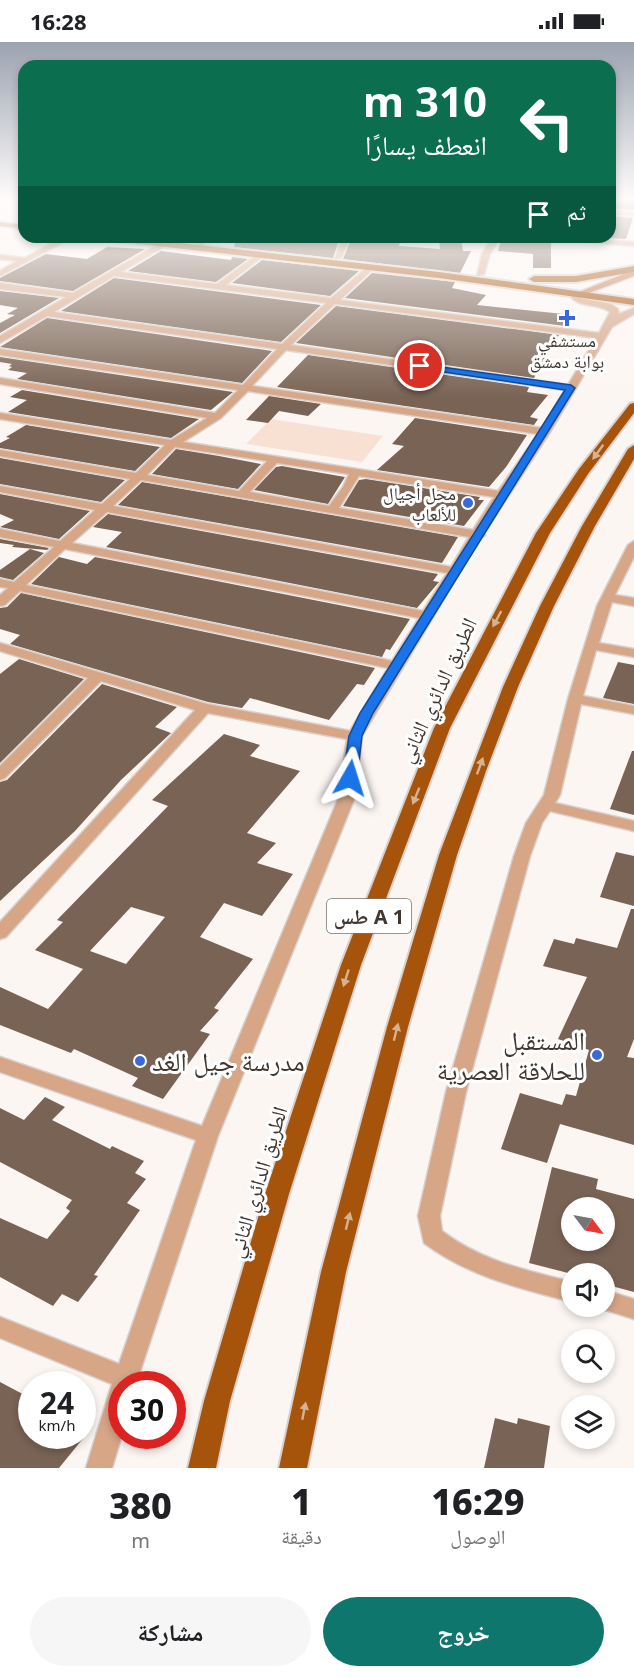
<!DOCTYPE html>
<html lang="ar">
<meta charset="utf-8">
<style>
:root{--surface:#fff;--page:#f6f6f6;--text:#202124;--muted:#757577;--accent:#0f766e}
body{margin:0;font-family:"Noto Sans","Noto Naskh Arabic",sans-serif;background:var(--page);color:var(--text);direction:rtl;height:100vh;display:flex;flex-direction:column;font-size:22px;white-space:nowrap}
*{box-sizing:border-box;margin:0}
p{font-size:20px;color:var(--muted)}
.icon{flex:none;width:33px;height:33px;fill:none;stroke:currentColor;stroke-width:2;stroke-linecap:round;stroke-linejoin:round}
.map{position:relative;height:1426px;overflow:hidden;direction:ltr}
.side{display:flex;flex-direction:column;background:var(--surface);flex:1}
.side>*{flex:none}
.top-card{position:absolute;left:18px;top:18px;width:598px;height:183px;border-radius:18px;box-shadow:0 3px 9px #0003;direction:rtl;background:#0b6e4f;color:#fff;overflow:hidden}
.needle{width:39px;rotate:122deg}
.controls{position:absolute;left:561px;top:1155px;display:grid;gap:12px}
.controls a{display:grid;place-items:center;width:54px;height:54px;border-radius:50%;background:var(--surface);box-shadow:0 3px 9px #0003;font-size:30px}
.speed{position:absolute;left:18px;top:1329px;display:flex;gap:12px;font-size:30px;font-weight:700;text-align:center}
.speed>*{display:grid;place-content:center;width:78px;height:78px;border-radius:50%;background:var(--surface);box-shadow:0 3px 9px #0003;line-height:1}
.speed small{font-size:15px;font-weight:400}
.speed .limit{border:9px solid #d22;background:#fff;color:#111}
.pin{position:absolute;display:grid;place-items:center;width:51px;height:51px;color:#fff;margin:-26px;border:3px solid #fff;border-radius:50%;box-shadow:0 2px 6px #0007}
.me{position:absolute;width:66px;margin:-33px;rotate:6deg;stroke-linejoin:round;filter:drop-shadow(0 0 4px #0008)}
.turn{display:flex;align-items:center;gap:21px;height:126px;padding:0 30px;font-size:27px}
.turn .icon{width:78px;height:78px;stroke-width:2.5}
.turn b{display:block;font-size:42px;line-height:51px}
.then{display:flex;align-items:center;height:57px;padding:0 30px;background:#0003;gap:12px;font-size:22px}
.eta{display:flex;justify-content:space-evenly;align-items:center;height:102px;text-align:center}
.eta b{font-size:36px;font-weight:800;line-height:42px}
.cta{display:flex;gap:12px;margin-top:auto;padding:12px 30px}
.cta a{flex:1;height:69px;border-radius:36px;background:var(--accent);color:#fff;font-size:24px;font-weight:800;line-height:69px;text-align:center}
.cta a+a{background:var(--page);color:var(--text)}
.status{display:flex;justify-content:space-between;align-items:center;height:42px;padding:0 30px;background:var(--surface);direction:ltr}
.status svg{height:16px;fill:currentColor}
.map>svg:first-child{display:block}
</style>
<div class="status"><b>16:28</b><svg viewBox="0 0 49 12"><path d="M0 12V9h3v3zM5 12V6h3v6zM10 12V3h3v9zM15 12V0h3v12zM26 1h20v11H26zM47 4h2v5h-2z"/></svg></div>
<div class="map">
<svg width="634" height="1426" viewBox="0 0 634 1426">
<rect width="100%" height="100%" fill="#fcf6f3"/>
<polygon fill="#f8e1d2" points="271,377 383,394 362,420 246,402"/>
<g fill="#796354" fill-rule="evenodd">
<polygon points="610,157 634,157 634,168 610,166"/>
<polygon points="610,174 633,176 626,197 610,196"/>
<polygon points="237,195 340,195 333,216 234,205"/>
<polygon points="352,195 401,195 399,204 440,207 439,195 461,195 463,209 471,209 460,231 343,217"/>
<polygon points="502,195 547,195 551,199 551,226 533,226 533,212 498,209"/>
<polygon points="107,205 145,207 73,249 0,239 0,236 46,212 87,217"/>
<polygon points="161,209 231,218 232,215 248,217 216,240 128,229"/>
<polygon points="262,218 359,229 330,254 232,241"/>
<polygon points="372,231 455,240 452,246 486,253 477,263 573,273 565,284 345,256"/>
<polygon points="114,236 321,263 281,300 61,269"/>
<polygon points="0,249 59,256 0,291 0,281 15,273 7,272 18,266 0,263"/>
<polygon points="336,264 559,293 534,336 296,301"/>
<polygon points="47,276 272,309 242,341 0,305"/>
<polygon points="308,313 529,345 527,350 548,353 530,375 538,377 534,383 277,345"/>
<polygon points="0,315 233,350 211,368 17,337 27,331 8,328 12,325 9,324 12,322 0,320"/>
<polygon points="22,348 199,377 171,396 8,370 27,358 10,355"/>
<polygon points="269,354 321,362 308,374 279,369 268,381 246,378"/>
<polygon points="415,376 527,393 506,425 489,445 377,428 404,404 392,402"/>
<polygon points="26,383 160,405 135,429 0,406 0,401 10,396 6,395"/>
<polygon points="176,407 219,414 261,422 238,447 152,432"/>
<polygon points="0,416 125,438 101,460 0,442"/>
<polygon points="282,424 293,426 345,435 328,462 254,448 276,425"/>
<polygon points="366,437 480,455 478,458 484,458 464,484 343,464 359,438"/>
<polygon points="142,440 458,495 442,521 118,463"/>
<polygon points="0,452 90,469 59,497 0,485 14,478 0,472"/>
<polygon points="108,472 438,532 433,539 439,540 417,566 106,505 122,490 93,485"/>
<polygon points="0,497 49,506 47,508 12,505 14,503 0,501"/>
<polygon points="30,507 44,511 13,538 0,535 0,528"/>
<polygon points="59,515 87,522 95,515 410,577 390,608 386,607 382,615 31,542"/>
<polygon points="21,551 375,626 364,643 357,642 329,678 250,656 242,666 208,660 10,602 20,593 0,587 0,566 7,565"/>
<polygon points="19,617 84,637 0,721 0,632"/>
<polygon points="618,620 634,623 634,662 603,656"/>
<polygon points="102,642 177,665 155,685 171,691 121,738 75,789 0,859 0,740 7,738"/>
<path d="M224,692l36,11 -10,11 50,15 -53,62 29,10 -19,20 36,11 -31,42 -38,-13 -24,34 53,22 -39,49 5,2 -19,21 10,3 -47,65 -31,-13 6,-8 -64,-29 -3,4 -71,-28v-38l48,22 35,-40 -48,-19 28,-28 -6,-2 111,-114 -16,-6zM131,865l34,10 -39,47 -36,-13z"/>
<polygon points="632,709 634,709 634,773 610,767"/>
<polygon points="616,810 634,814 634,864 600,855"/>
<polygon points="631,867 634,867 634,997 627,1015 634,1016 634,1103 560,1082 547,1121 501,1107 520,1051 562,1063 566,1052 576,1054 589,1008 558,997 587,935 543,924 554,897 574,902 576,896 617,906"/>
<polygon points="45,1055 65,1065 52,1078 110,1107 112,1104 144,1119 135,1131 146,1137 127,1161 140,1168 94,1233 98,1234 78,1260 62,1252 53,1264 0,1235 0,1176 47,1197 70,1169 66,1166 72,1158 0,1120 0,1066 24,1078"/>
<path d="M552,1125l46,12 -2,10 38,10v93l-30,-8v-10h-32l-43,-11zM572,1166h32v32h-32z"/>
<polygon points="0,1340 32,1357 32,1394 85,1394 59,1426 0,1426"/>
<polygon points="495,1376 517,1382 518,1376 550,1384 544,1426 484,1426"/>
</g>
<g fill="none" stroke-linecap="round" stroke-linejoin="round">
<defs>
<g id="minor">
<polygon points="610,168 634,170 634,174 610,172"/>
<polygon points="63,195 73,195 0,234 0,229 17,219 0,217 0,213 25,216"/>
<polygon points="202,195 210,195 199,208 193,208 192,206"/>
<polygon points="342,195 350,195 342,215 335,217"/>
<polygon points="549,195 634,200 634,204 553,197"/>
<path d="M162,200l4,2 -1,2 -44,26 96,12 42,-31 4,2 -1,2 -36,28 105,13 39,-33 4,2 -1,2 -33,31 259,33 11,-21c-11,-9 -30,-4 -39,-15l4,-5h6v6l30,6 7,5 1,5 15,-6v6l-22,13 -62,105 -66,101 1,2 -5,3 -118,198 -7,61 -137,339 -82,248h-14v51l-10,33h-26l26,-84 -112,-46v-21l119,47 77,-224 -196,-68v-15l202,69 137,-329 8,-58 -139,-26 -202,224 -6,2v-17l195,-212 -94,-29 -96,97 -5,2v-14l88,-88 -88,-27v-8l207,61 143,27 38,-63 -368,-77 -15,14 -5,1v-11l8,-7 -8,-1v-8l14,3 40,-35 -54,-10v-8l60,12 35,-31 -95,-18v-6l102,18 28,-25 -130,-23v-6l136,23 29,-28 -165,-26v-6l171,27 36,-22 -207,-34v-6l215,35 23,-23 -238,-35v-6l243,36 34,-36 -230,-33 -47,27v-7l66,-39 -66,-8v-6l73,10zM114,234l212,27 -44,41 -228,-32zM335,262l261,34 -28,47 -277,-40zM286,308l279,40 -23,38 -290,-42zM248,349l290,43 -40,57 -315,-49 38,-24zM175,405l92,14 -28,30 -92,-16zM277,421l72,11 -6,13 -14,19 -79,-14zM359,434l135,21 -21,33 -134,-22zM141,438l328,57 -18,30 -338,-61zM107,470l340,61 -24,38 -351,-68zM65,507l354,69 -27,43 -366,-76z"/>
<path d="M634,499v16l-19,38 19,3v8l-22,-4 -13,41 35,6v8l-38,-7 -13,46 51,10v8l-53,-10 -21,91 -5,8 79,18v10l-84,-20 -8,12 -12,33 -64,236 -26,124 2,15c39,30 83,39 130,51v20c-53,-14 -104,-26 -148,-59l-6,-27 28,-124 68,-236 12,-33 18,-28 24,-96 29,-93 31,-61z"/>
<polygon points="604,1248 634,1257 634,1277 596,1265 604,1264"/>
</g>
<polygon id="tertiary" points="492,195 500,195 490,212 484,232 477,234 482,212"/>
<polygon id="secondary" points="631,229 634,229 634,234 581,254 574,252"/>
<g id="trunk">
<polygon points="0,180 24,183 24,187 0,184"/>
<polygon points="100,195 126,195 439,230 634,257 634,263 439,236 104,198"/>
<polygon points="634,224 634,230 576,240 534,240 529,237 534,234 576,234"/>
<polygon points="634,361 634,371 588,432 550,491 450,686 361,923 289,1152 230,1359 216,1426 188,1426 204,1359 265,1152 341,923 434,686 536,491 579,427 630,362"/>
<polygon points="634,403 634,417 595,484 554,564 518,645 486,729 457,813 408,985 346,1230 307,1426 279,1426 321,1230 387,985 439,813 503,645 540,564 582,484 628,407"/>
</g>
</defs>
<use href="#minor" stroke="#d7d0cc" stroke-width="3"/>
<use href="#tertiary" stroke="#d7d0cc" stroke-width="3"/>
<use href="#secondary" stroke="#d7d0cc" stroke-width="3"/>
<use href="#trunk" stroke="#d7d0cc" stroke-width="4"/>
<use href="#minor" fill="#d7a687" fill-rule="evenodd"/>
<use href="#tertiary" fill="#d7a687" fill-rule="evenodd"/>
<use href="#secondary" fill="#c37d4d" fill-rule="evenodd"/>
<use href="#trunk" fill="#a6540b" fill-rule="evenodd"/>
</g>
<defs><path id="oneway-solid" d="M-6-.8H1V-3.2L6.5 0L1 3.2V.8H-6Z" transform="scale(1.5)"/></defs>
<g fill="#d7b291">
<use href="#oneway-solid" transform="translate(598 410) rotate(126)"/>
<use href="#oneway-solid" transform="translate(497 577) rotate(118)"/>
<use href="#oneway-solid" transform="translate(480 724) rotate(-70)"/>
<use href="#oneway-solid" transform="translate(416 754) rotate(112)"/>
<use href="#oneway-solid" transform="translate(346 936) rotate(108)"/>
<use href="#oneway-solid" transform="translate(396 990) rotate(-76)"/>
<use href="#oneway-solid" transform="translate(348 1179) rotate(-76)"/>
<use href="#oneway-solid" transform="translate(304 1369) rotate(-79)"/>
</g>
<linearGradient id="sky" x2="0" y2="1"><stop stop-color="#9ba2b0"/><stop offset="0.44" stop-color="#fefbfa"/><stop offset="1" stop-color="#fefbfa" stop-opacity="0"/></linearGradient>
<rect width="634" height="356" fill="url(#sky)"/>
<polygon fill="#1a73e8" stroke="#114b97" stroke-width="1.5" points="420,322 571,343 575,346 373,671 362,694 357,736 350,740 343,736 349,694 360,671 565,348 417,326 417,323"/>
<g fill="#3a6ada" stroke="#fff" stroke-width="2">
<path d="M564 267h6v6h6v6h-6v6h-6v-6h-6v-6h6z"/>
<circle cx="468" cy="461" r="6"/>
<circle cx="597" cy="1013" r="6"/>
<circle cx="140" cy="1019" r="6"/>
</g>
<g text-anchor="middle" dominant-baseline="central" stroke-width="6" stroke-linejoin="round" paint-order="stroke">
<g font-size="18" fill="#413730" stroke="#fff">
<text x="567" y="298">مستشفي<tspan x="567" dy="21">بوابة دمشق</tspan></text>
<text x="456" y="451" text-anchor="end">محل أجيال<tspan x="456" dy="21">للألعاب</tspan></text>
</g>
<rect fill="#fff" stroke="#7a736e" stroke-width="1.5" x="327" y="857" width="84" height="34" rx="4.5"/>
<g font-size="20" font-weight="bold" fill="#413730">
<text x="369" y="874">طس A 1</text>
</g>
<g font-size="21" fill="#413730" stroke="#fff">
<text transform="translate(437 648) rotate(-65)">الطريق الدائري الثاني</text>
<text transform="translate(257 1140) rotate(-73)">الطريق الدائري الثاني</text>
</g>
<g font-size="26" fill="#413730" stroke="#fff" text-anchor="end">
<text x="585" y="998">المستقبل<tspan x="585" dy="30">للحلاقة العصرية</tspan></text>
<text x="152" y="1019" text-anchor="start">مدرسة جيل الغد</text>
</g>
</g>
</svg>
<div class="controls">
<a><svg class="needle" viewBox="-14 -14 28 28"><path d="M0-13l5 13h-10z" fill="#e53935"/><path d="M0 13l5-13h-10z" fill="#757577"/></svg></a>
<a><svg class="icon" aria-label="sound" viewBox="0 0 24 24"><path d="M4 9h4l5-4v14l-5-4H4zM17 9q2 3 0 6"/></svg></a>
<a><svg class="icon" aria-label="search" viewBox="0 0 24 24"><circle cx="10" cy="10" r="6"/><path d="M15 15l6 6"/></svg></a>
<a><svg class="icon" aria-label="layers" viewBox="0 0 24 24"><path d="M12 4l9 5-9 5-9-5zM3 14l9 5 9-5"/></svg></a>
</div>
<div class="speed"><div>24<small>km/h</small></div><div class="limit">30</div></div>
<div class="pin" style="left:420px;top:324px;background:#d93025"><svg class="icon" aria-label="arrive" viewBox="0 0 24 24"><path d="M6 21V4h12l-3 4 3 4H6"/></svg></div>
<svg class="me" style="left:350px;top:736px" viewBox="-20 -20 40 40"><path d="M0-17L14 15 0 8-14 15z" fill="#1a73e8" stroke="#fff" stroke-width="4"/></svg>
<div class="top-card">
<div class="turn"><svg class="icon" aria-label="left" viewBox="0 0 24 24"><path d="M17 20v-9H6M10 6l-5 5 5 5"/></svg><div><b>310 m</b>انعطف يسارًا</div></div>
<div class="then">ثم<svg class="icon" aria-label="arrive" viewBox="0 0 24 24"><path d="M6 21V4h12l-3 4 3 4H6"/></svg></div>
</div>
</div>
<section class="side">
<div class="eta">
<div><b>16:29</b><p>الوصول</p></div>
<div><b>1</b><p>دقيقة</p></div>
<div><b>380</b><p>m</p></div>
</div>
<div class="cta"><a>خروج</a><a>مشاركة</a></div>
</section>
